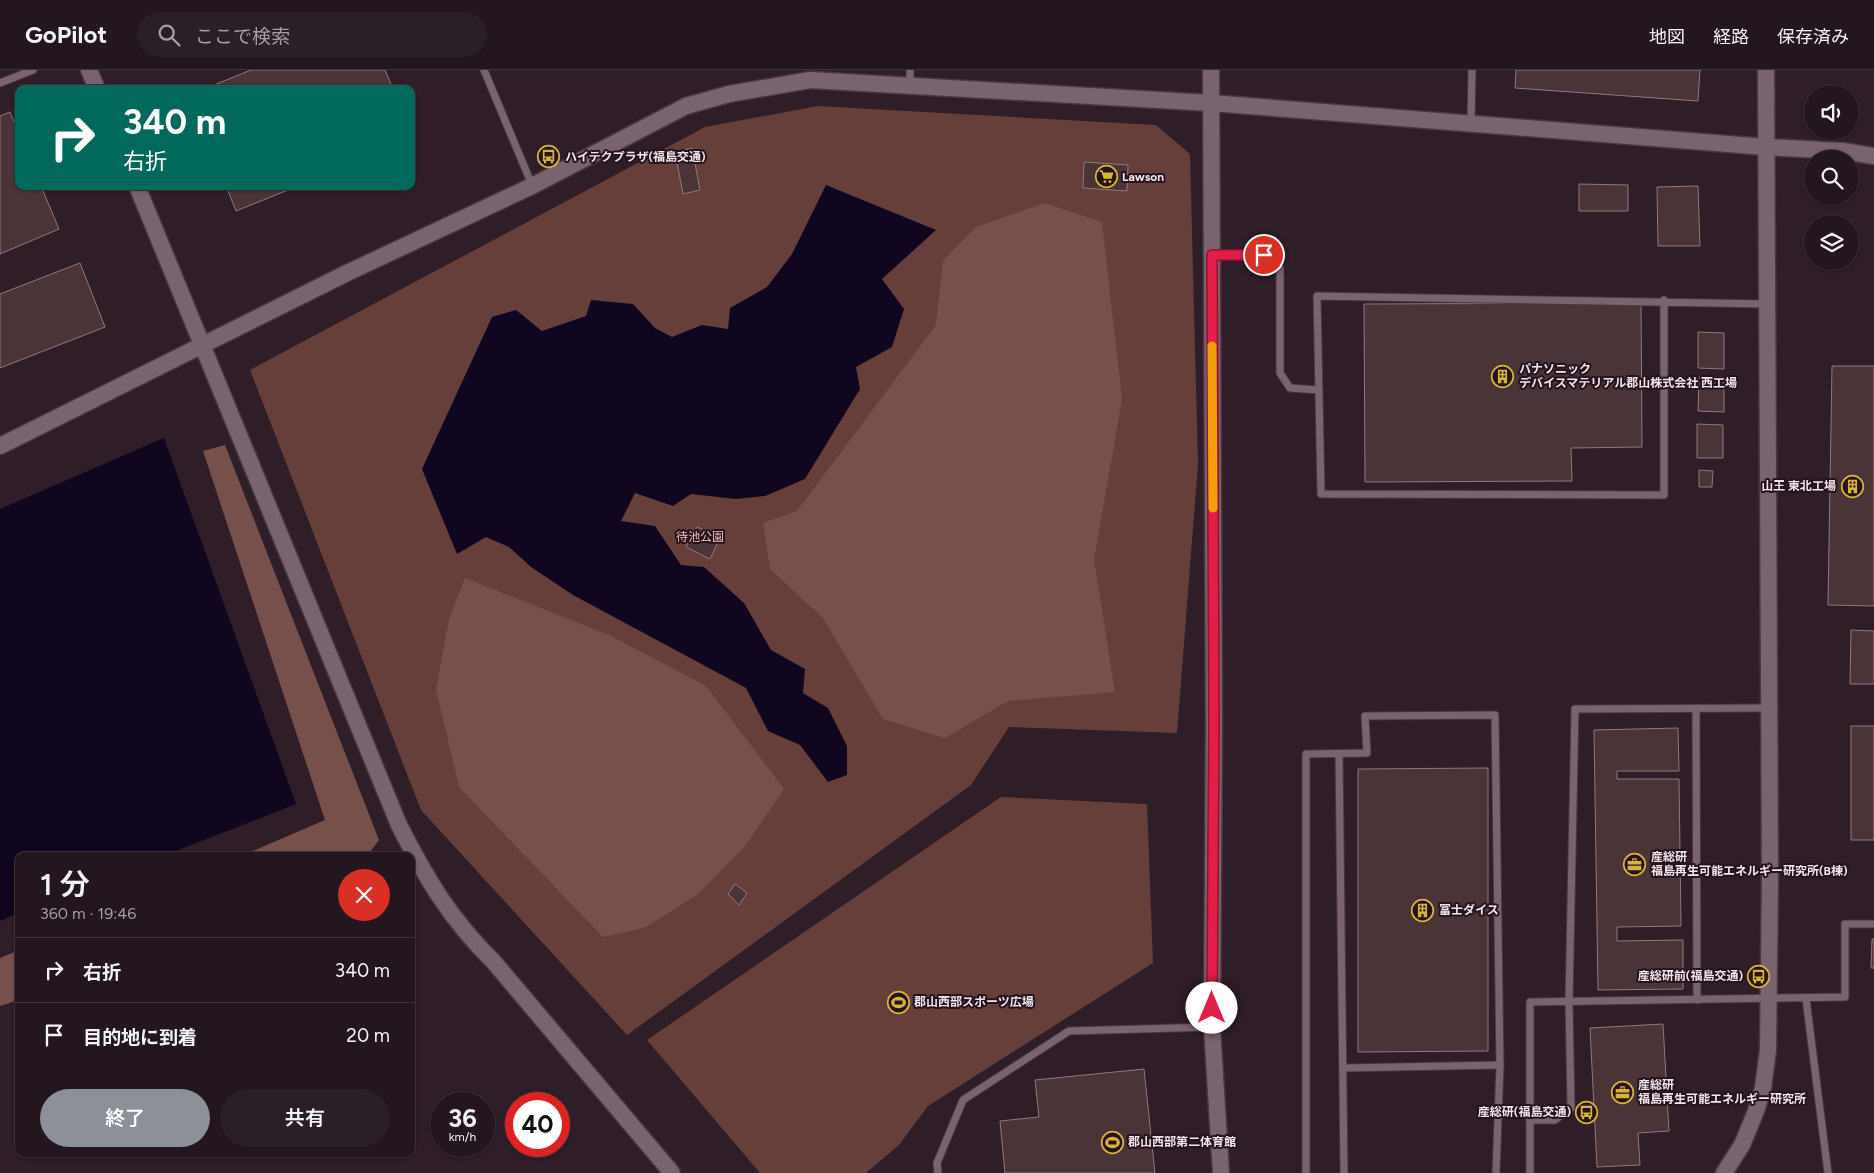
<!DOCTYPE html>
<html lang="ja">
<meta charset="utf-8">
<style>
:root{--surface:#23161e;--page:#2b1f27;--text:#f1f3f6;--muted:#a39fa4;--line:#40353c;--accent:#8c9099}
body{margin:0;font-family:Figtree,"Noto Sans JP",sans-serif;background:var(--page);color:var(--text);height:100vh;display:flex;flex-direction:column;font-size:19px;white-space:nowrap}
*{box-sizing:border-box;margin:0}
p{font-size:16px;color:var(--muted)}
.icon{flex:none;width:28px;height:28px;fill:none;stroke:currentColor;stroke-width:2;stroke-linecap:round;stroke-linejoin:round}
.map{position:relative;flex:1;overflow:hidden}
.sheet{position:absolute;left:15px;top:782px;width:400px;height:305px;display:flex;flex-direction:column;background:var(--surface);border-radius:10px;box-shadow:0 1px 4px #0004,0 0 0 1px var(--line)}
.sheet>*{flex:none}
.guide{position:absolute;left:15px;top:15px;width:400px;height:105px;border-radius:10px;box-shadow:0 1px 4px #0004,0 0 0 1px var(--line);background:#00695c;color:#fff;overflow:hidden}
.buttons{position:absolute;left:1804px;top:15px;display:grid;gap:10px}
.buttons a{display:grid;place-items:center;width:55px;height:55px;border-radius:50%;background:var(--surface);box-shadow:0 1px 4px #0004,0 0 0 1px var(--line);font-size:25px}
.speed{position:absolute;left:430px;top:1022px;display:flex;gap:10px;font-size:25px;font-weight:700;text-align:center}
.speed>*{display:grid;place-content:center;width:65px;height:65px;border-radius:50%;background:var(--surface);box-shadow:0 1px 4px #0004,0 0 0 1px var(--line);line-height:1}
.speed small{font-size:12px;font-weight:400}
.speed .limit{border:8px solid #d22;background:#fff;color:#111}
.pin{position:absolute;display:grid;place-items:center;width:42px;height:42px;color:#fff;margin:-21px;border:2px solid #fff;border-radius:50%;box-shadow:0 1px 5px #0007}
.me{position:absolute;width:55px;margin:-28px;rotate:0deg;stroke-linejoin:round;filter:drop-shadow(0 0 4px #0008)}
.turn{display:flex;align-items:center;gap:18px;height:105px;padding:0 25px;font-size:22px}
.turn .icon{width:65px;height:65px;stroke-width:2.5}
.turn b{display:block;font-size:35px;line-height:42px}
.round{display:grid;place-items:center;flex:none;width:52px;height:52px;border-radius:26px;background:var(--page)}
.head{display:flex;align-items:center;justify-content:space-between;height:85px;padding:0 25px}
h1{font-size:30px;font-weight:600;line-height:38px}
.action{display:flex;gap:10px;margin-top:auto;padding:10px 25px}
.action a{flex:1;height:58px;border-radius:30px;background:var(--accent);color:#fff;font-size:20px;font-weight:600;line-height:58px;text-align:center}
.action a+a{background:var(--page);color:var(--text)}
ul{padding:0;list-style:none}
li{display:flex;align-items:center;gap:15px;height:65px;padding:0 25px;border-top:1px solid var(--line)}
li div{flex:1}
li b{display:block;font-size:19px}
li em{font-style:normal}
header{display:flex;align-items:center;gap:30px;box-sizing:border-box;height:70px;padding:0 25px;background:var(--surface);border-bottom:1px solid var(--line)}
header strong{font-size:24px}
nav{display:flex;gap:28px;margin-inline-start:auto;font-size:18px}
.search{width:350px;height:45px;background:var(--page);display:flex;align-items:center;gap:12px;box-sizing:border-box;padding:0 18px;border-radius:28px;color:var(--muted);font-size:19px}
.map>svg:first-child{display:block}
</style>
<header>
<strong>GoPilot</strong>
<div class="search"><svg class="icon" aria-label="search" viewBox="0 0 24 24"><circle cx="10" cy="10" r="6"/><path d="M15 15l6 6"/></svg>ここで検索</div>
<nav><a>地図</a><a>経路</a><a>保存済み</a></nav>
</header>
<div class="map">
<svg width="1874" height="1103" viewBox="0 0 1874 1103">
<rect width="100%" height="100%" fill="#2f1d28"/>
<g fill="#663f3b">
<polygon points="818,36 1156,55 1190,84 1198,394 1177,663 1009,657 971,715 627,965 421,740 250,300 705,57"/>
<polygon points="1001,727 1147,734 1153,893 928,1036 899,1075 866,1103 760,1103 647,970"/>
</g>
<g fill="#78504b">
<polygon points="1044,133 1102,152 1122,329 1094,490 1115,622 1008,631 945,668 883,649 823,548 770,499 763,453 797,441 936,255 943,191 976,157"/>
<polygon points="225,375 379,770 367,786 241,786 325,750 203,381"/>
<polygon points="465,508 611,566 706,616 784,719 745,776 697,825 644,858 603,867 459,717 436,619 449,549"/>
<polygon points="19,880 19,930 0,936 0,888"/>
</g>
<g fill="#110620">
<polygon points="826,115 936,160 882,209 904,239 892,277 856,297 860,319 805,409 765,426 736,429 691,424 673,436 635,423 621,451 655,456 681,495 704,497 744,533 771,580 805,599 803,623 828,638 847,676 847,705 828,712 800,675 768,661 746,618 573,525 531,497 509,477 486,467 457,484 422,399 492,247 516,240 542,261 586,246 591,230 633,234 655,258 672,267 702,255 728,259 730,238 767,217 792,184"/>
<polygon points="164,368 296,734 163,786 19,786 19,843 0,851 0,439"/>
</g>
<g fill="#4a3438" stroke="#92787d">
<polygon points="251,0 385,0 393,19 204,19"/>
<polygon points="1516,0 1700,0 1698,31 1515,18"/>
<polygon points="10,42 19,64 19,116 41,116 59,159 0,184 0,46"/>
<polygon points="692,78 700,120 683,124 675,82"/>
<polygon points="1084,92 1128,95 1127,121 1083,118"/>
<polygon points="1579,114 1628,115 1628,141 1579,141"/>
<polygon points="226,116 298,116 236,141"/>
<polygon points="1698,116 1700,176 1658,176 1657,117"/>
<polygon points="80,193 105,257 0,298 0,224"/>
<polygon points="1641,233 1642,377 1571,378 1572,411 1365,412 1364,234"/>
<polygon points="1698,262 1724,263 1724,299 1698,298"/>
<polygon points="1832,296 1874,296 1874,536 1828,535"/>
<polygon points="1699,307 1724,307 1724,342 1698,341"/>
<polygon points="1697,354 1723,355 1723,388 1697,388"/>
<polygon points="1699,400 1713,401 1712,417 1699,417"/>
<polygon points="697,457 720,468 710,489 686,477"/>
<polygon points="1851,560 1874,561 1874,614 1850,614"/>
<rect x="1851" y="656" width="23" height="114"/>
<polygon points="1678,658 1679,701 1617,701 1617,709 1679,709 1681,856 1617,857 1617,871 1683,870 1683,919 1598,920 1594,660"/>
<polygon points="1488,698 1488,981 1358,982 1358,699"/>
<polygon points="735,814 747,823 739,835 728,824"/>
<polygon points="1872,869 1874,869 1874,898 1871,898"/>
<polygon points="1663,954 1669,1061 1638,1063 1640,1095 1597,1097 1590,958"/>
<polygon points="1144,999 1155,1103 1005,1103 1000,1051 1039,1047 1035,1010"/>
</g>
<g fill="none" stroke-linecap="round" stroke-linejoin="round">
<defs>
<g id="service">
<polyline points="484,0 532,115"/>
<polyline points="910,0 910,14"/>
<polyline points="0,13 33,0"/>
<polyline points="1471,53 1472,0"/>
<polyline points="1212,185 1264,185 1280,198 1280,303 1290,318 1319,320"/>
<polyline points="1664,230 1664,425 1321,424 1317,226 1767,234"/>
<polyline points="1696,638 1697,930"/>
<polyline points="1339,684 1344,1103"/>
<polyline points="1806,929 1828,1103"/>
<polyline points="1343,998 1500,995"/>
<polyline points="1530,1050 1555,1050 1571,1038 1569,932 1575,639 1769,638"/>
<polyline points="938,1103 937,1093 963,1030 1069,961 1212,957"/>
<polyline points="1306,1103 1306,684 1367,683 1365,646 1495,645 1500,995 1496,1103"/>
<polyline points="1530,1103 1530,932 1845,927 1845,854 1874,854"/>
</g>
<g id="tertiary">
<polyline points="89,0 97,19"/>
<polyline points="1211,0 1214,654 1212,957 1221,1103"/>
<path d="M137,116l262,639c27,53 51,94 94,136l179,212"/>
<polyline points="0,376 349,202 532,116 686,36 729,24 810,10 1211,33 1766,77 1843,81 1874,86"/>
<polyline points="1724,1103 1742,1075 1756,1041 1763,1018 1768,980 1770,807 1766,0"/>
</g>
</defs>
<use href="#service" stroke="#473840" stroke-width="9"/>
<use href="#tertiary" stroke="#473840" stroke-width="19"/>
<use href="#service" stroke="#79636f" stroke-width="7"/>
<use href="#tertiary" stroke="#79636f" stroke-width="16"/>
</g>
<g fill="none" stroke-linecap="round" stroke-linejoin="round">
<defs>
<polyline id="route" points="1212,938 1214,654 1212,185 1264,185"/>
</defs>
<use href="#route" stroke="#92132f" stroke-width="12"/>
<use href="#route" stroke="#e11d48" stroke-width="9"/>
<polyline stroke="#f59e0b" stroke-width="9" points="1212,276 1213,438"/>
</g>
<defs>
<symbol id="bus-ring" viewBox="-11 -11 22 22"><circle r="9.5" fill="#25141e" stroke="#d8b434" stroke-width="1.5"/><path d="M-5-6H5V4H4V6H2V4H-2V6H-4V4H-5ZM-3.5-4V0h7V-4ZM-3.5 1.2v1.5H-2V1.2ZM2 1.2v1.5H3.5V1.2Z" fill="#d8b434"/></symbol>
<symbol id="supermarket-ring" viewBox="-11 -11 22 22"><circle r="9.5" fill="#25141e" stroke="#d8b434" stroke-width="1.5"/><path d="M-6-5.5h2.5l.6 2H6L4.5 2H-2.5L-4.4-4H-6ZM-1.5 3.2a1.3 1.3 0 1 0 .1 0ZM3 3.2a1.3 1.3 0 1 0 .1 0Z" fill="#d8b434"/></symbol>
<symbol id="building-ring" viewBox="-11 -11 22 22"><circle r="9.5" fill="#25141e" stroke="#d8b434" stroke-width="1.5"/><path d="M-4-6H4V6H1V3H-1V6H-4ZM-2.5-4.3h1.7v1.8h-1.7ZM.8-4.3h1.7v1.8H.8ZM-2.5-1h1.7V.8h-1.7ZM.8-1h1.7V.8H.8Z" fill="#d8b434"/></symbol>
<symbol id="office-ring" viewBox="-11 -11 22 22"><circle r="9.5" fill="#25141e" stroke="#d8b434" stroke-width="1.5"/><path d="M-6-3h4V-5.5h4V-3h4V5H-6ZM-1-4.5V-3h2v-1.5ZM-6 0V1H6V0Z" fill="#d8b434"/></symbol>
<symbol id="stadium-ring" viewBox="-11 -11 22 22"><circle r="9.5" fill="#25141e" stroke="#d8b434" stroke-width="1.5"/><path d="M0-5a6.5 5 0 1 0 0 10a6.5 5 0 1 0 0-10ZM-3.5-1.8h7v3.6h-7Z" fill="#d8b434"/></symbol>
</defs>
<g fill-rule="evenodd">
<use href="#bus-ring" x="536" y="74" width="25" height="25"/>
<use href="#supermarket-ring" x="1094" y="94" width="25" height="25"/>
<use href="#building-ring" x="1490" y="294" width="25" height="25"/>
<use href="#building-ring" x="1840" y="404" width="25" height="25"/>
<use href="#office-ring" x="1622" y="782" width="25" height="25"/>
<use href="#building-ring" x="1410" y="828" width="25" height="25"/>
<use href="#bus-ring" x="1746" y="894" width="25" height="25"/>
<use href="#stadium-ring" x="886" y="920" width="25" height="25"/>
<use href="#office-ring" x="1610" y="1010" width="25" height="25"/>
<use href="#bus-ring" x="1574" y="1030" width="25" height="25"/>
<use href="#stadium-ring" x="1100" y="1060" width="25" height="25"/>
</g>
<g text-anchor="middle" dominant-baseline="central" stroke-width="4" stroke-linejoin="round" paint-order="stroke">
<g font-size="12" font-weight="bold" fill="#f1e4eb" stroke="#25141e" text-anchor="start">
<text x="565" y="87">ハイテクプラザ(福島交通)</text>
<text x="1122" y="107">Lawson</text>
<text x="1519" y="299">パナソニック<tspan x="1519" dy="14">デバイスマテリアル郡山株式会社 西工場</tspan></text>
<text x="1836" y="416" text-anchor="end">山王 東北工場</text>
<text x="1651" y="787">産総研<tspan x="1651" dy="14">福島再生可能エネルギー研究所(B棟)</tspan></text>
<text x="1439" y="840">冨士ダイス</text>
<text x="1743" y="906" text-anchor="end">産総研前(福島交通)</text>
<text x="914" y="932">郡山西部スポーツ広場</text>
<text x="1638" y="1015">産総研<tspan x="1638" dy="14">福島再生可能エネルギー研究所</tspan></text>
<text x="1571" y="1042" text-anchor="end">産総研(福島交通)</text>
<text x="1128" y="1072">郡山西部第二体育館</text>
</g>
<g font-size="12" fill="#f8bfb7" stroke="#25141e">
<text x="700" y="467">待池公園</text>
</g>
</g>
</svg>
<div class="buttons">
<a><svg class="icon" aria-label="sound" viewBox="0 0 24 24"><path d="M4 9h4l5-4v14l-5-4H4zM17 9q2 3 0 6"/></svg></a>
<a><svg class="icon" aria-label="search" viewBox="0 0 24 24"><circle cx="10" cy="10" r="6"/><path d="M15 15l6 6"/></svg></a>
<a><svg class="icon" aria-label="layers" viewBox="0 0 24 24"><path d="M12 4l9 5-9 5-9-5zM3 14l9 5 9-5"/></svg></a>
</div>
<div class="speed"><div>36<small>km/h</small></div><div class="limit">40</div></div>
<div class="pin" style="left:1264px;top:185px;background:#d93025"><svg class="icon" aria-label="arrive" viewBox="0 0 24 24"><path d="M6 21V4h12l-3 4 3 4H6"/></svg></div>
<svg class="me" style="left:1212px;top:938px" viewBox="-20 -20 40 40"><circle r="19" fill="#fff"/><path d="M0-13L10 11 0 6-10 11z" fill="#e11d48"/></svg>
<div class="guide">
<div class="turn"><svg class="icon" aria-label="right" viewBox="0 0 24 24"><path d="M7 20v-9h11M14 6l5 5-5 5"/></svg><div><b>340 m</b>右折</div></div>
</div>
<section class="sheet">
<div class="head"><div><h1>1 分</h1><p>360 m · 19:46</p></div><a class="round" style="background:#d93025;color:#fff"><svg class="icon" aria-label="close" viewBox="0 0 24 24"><path d="M6 6l12 12M18 6L6 18"/></svg></a></div>
<ul>
<li><svg class="icon" aria-label="right" viewBox="0 0 24 24"><path d="M7 20v-9h11M14 6l5 5-5 5"/></svg><div><b>右折</b></div><em>340 m</em></li>
<li><svg class="icon" aria-label="arrive" viewBox="0 0 24 24"><path d="M6 21V4h12l-3 4 3 4H6"/></svg><div><b>目的地に到着</b></div><em>20 m</em></li>
</ul>
<div class="action"><a>終了</a><a>共有</a></div>
</section>
</div>
